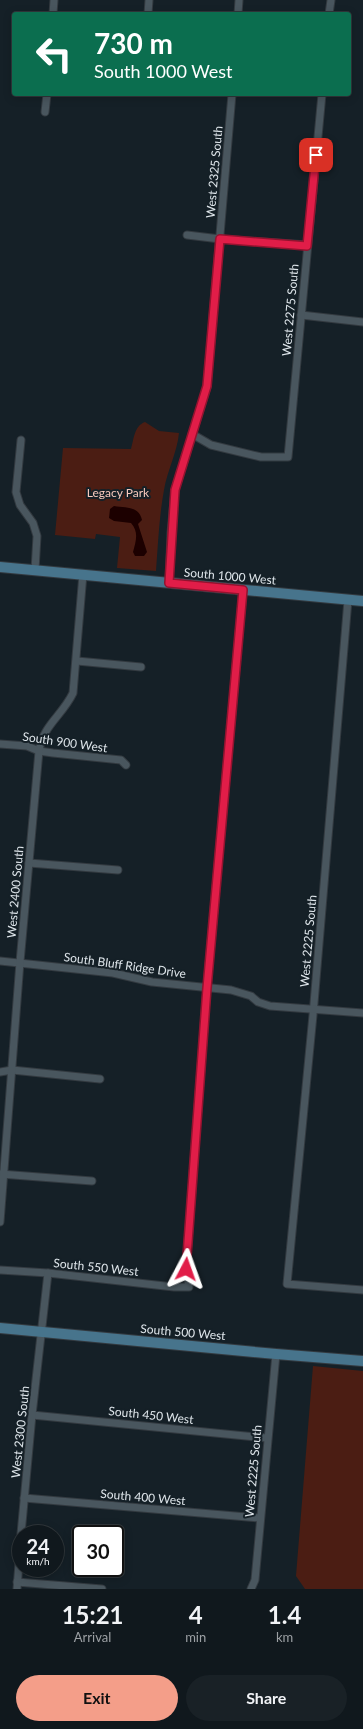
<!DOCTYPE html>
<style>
:root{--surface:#10181d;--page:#192126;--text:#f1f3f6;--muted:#9ca0a4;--line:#30373b;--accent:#f49e89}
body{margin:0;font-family:Lato,sans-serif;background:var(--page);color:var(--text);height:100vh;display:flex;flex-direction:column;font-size:15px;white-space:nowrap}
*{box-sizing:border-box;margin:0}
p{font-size:13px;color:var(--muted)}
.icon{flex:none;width:22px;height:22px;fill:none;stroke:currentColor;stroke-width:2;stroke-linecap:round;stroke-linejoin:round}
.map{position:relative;height:1589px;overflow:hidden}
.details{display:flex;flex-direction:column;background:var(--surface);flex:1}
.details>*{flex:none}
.hud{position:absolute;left:12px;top:12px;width:339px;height:84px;border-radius:4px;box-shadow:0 2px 10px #0003,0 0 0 1px var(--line);background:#0b6e4f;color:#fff;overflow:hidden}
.speed{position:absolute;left:12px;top:1525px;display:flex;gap:8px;font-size:20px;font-weight:700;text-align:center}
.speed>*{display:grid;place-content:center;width:52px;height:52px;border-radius:50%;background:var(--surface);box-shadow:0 2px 10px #0003,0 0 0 1px var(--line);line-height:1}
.speed small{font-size:10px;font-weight:400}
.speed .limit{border:2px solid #111;border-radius:6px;background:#fff;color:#111}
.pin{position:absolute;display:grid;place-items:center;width:34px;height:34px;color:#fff;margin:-17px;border-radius:8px;box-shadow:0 2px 6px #0006}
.me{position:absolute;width:44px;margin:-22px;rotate:4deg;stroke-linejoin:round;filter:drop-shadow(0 0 3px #0008)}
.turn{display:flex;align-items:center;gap:14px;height:84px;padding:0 16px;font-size:18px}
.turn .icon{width:52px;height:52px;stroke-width:2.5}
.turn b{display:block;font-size:28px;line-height:34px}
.eta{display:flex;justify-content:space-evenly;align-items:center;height:68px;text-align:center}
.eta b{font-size:24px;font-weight:700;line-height:28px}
.primary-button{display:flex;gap:8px;margin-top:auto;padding:8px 16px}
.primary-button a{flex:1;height:46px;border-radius:24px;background:var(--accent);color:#111;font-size:16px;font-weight:700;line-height:46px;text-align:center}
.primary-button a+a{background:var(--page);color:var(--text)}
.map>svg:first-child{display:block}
</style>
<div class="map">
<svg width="363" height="1589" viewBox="0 0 363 1589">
<rect width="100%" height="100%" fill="#152027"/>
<g fill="#4b1d13">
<path d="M145,422l14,9 20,2c-2,20 -12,38 -15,57 -5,27 -6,55 -8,81l-39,-3 3,-31 -24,-3 -1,5 -40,-4 8,-87 68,1c3,-10 3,-23 14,-27z"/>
<polygon points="313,1366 363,1371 363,1589 305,1589 296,1576"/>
</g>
<path fill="#1c0000" d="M114,506c12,2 25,0 28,14l-4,4 9,28 -3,4h-9l-2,-4c3,-11 6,-20 -2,-29l-17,-2 -5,-3 1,-9z"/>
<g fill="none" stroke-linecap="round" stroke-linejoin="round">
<defs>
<g id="street">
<polyline points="53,14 54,0"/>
<polyline points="148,14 149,0"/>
<polyline points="238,14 239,0"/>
<polyline points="329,14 331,0"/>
<polyline points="45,112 47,94"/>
<polyline points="187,235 220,239 307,245"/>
<polyline points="301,315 363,322"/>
<polyline points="192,434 211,445 261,457 288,457 322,94"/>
<polyline points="21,440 16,492 20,505 33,523 37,536 35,570"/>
<polyline points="169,583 171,533 175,490 207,387 232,94"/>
<polyline points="348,600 313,1015 287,1284 363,1290"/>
<polyline points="77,661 141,667"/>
<polyline points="0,744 27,746 39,751 53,753 121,760 126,765"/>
<polyline points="29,863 118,870"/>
<polyline points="0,961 113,973 152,982 231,990 251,996 258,1002 270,1006 363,1013"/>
<polyline points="0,1072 12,1070 100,1079"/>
<polyline points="0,1174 92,1181"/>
<path d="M0,1222l20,-260 19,-211c4,-26 23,-35 34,-58l10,-119"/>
<polyline points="0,1270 48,1273 174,1287 189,1287 186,1269 207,987 243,590"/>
<polyline points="32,1415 267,1438"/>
<polyline points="24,1498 259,1518"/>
<polyline points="21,1534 32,1415 48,1273"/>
<polyline points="17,1582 102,1589"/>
<polyline points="17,1589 21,1537"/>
<polyline points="251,1589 255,1580 276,1354"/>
</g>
<g id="secondary">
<polyline points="0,567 363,601"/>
<polyline points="0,1328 276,1354 363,1361"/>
</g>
</defs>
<use href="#street" stroke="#333a40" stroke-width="9"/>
<use href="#secondary" stroke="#333a40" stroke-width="12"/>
<use href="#street" stroke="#49565e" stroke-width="7"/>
<use href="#secondary" stroke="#47748c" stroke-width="10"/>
</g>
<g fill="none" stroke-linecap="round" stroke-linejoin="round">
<defs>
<polyline id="route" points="186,1269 207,988 243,590 169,583 175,490 207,386 220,239 307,246 316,155"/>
</defs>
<use href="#route" stroke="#92132f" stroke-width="10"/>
<use href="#route" stroke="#e11d48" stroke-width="7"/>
</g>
<g text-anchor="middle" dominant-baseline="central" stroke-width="4" stroke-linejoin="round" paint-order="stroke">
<g font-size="12" fill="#dfe6eb" stroke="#152027">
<text transform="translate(214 172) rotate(-85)">West 2325 South</text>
<text transform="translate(290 310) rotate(-85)">West 2275 South</text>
<text transform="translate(230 576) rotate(5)">South 1000 West</text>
<text transform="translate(65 742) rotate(8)">South 900 West</text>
<text transform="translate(15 892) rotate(-85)">West 2400 South</text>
<text transform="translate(308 941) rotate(-85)">West 2225 South</text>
<text transform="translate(125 965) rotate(8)">South Bluff Ridge Drive</text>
<text transform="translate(96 1267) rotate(6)">South 550 West</text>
<text transform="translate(183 1332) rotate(5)">South 500 West</text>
<text transform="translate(151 1415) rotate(6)">South 450 West</text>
<text transform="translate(20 1432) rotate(-84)">West 2300 South</text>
<text transform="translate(253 1471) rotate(-85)">West 2225 South</text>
<text transform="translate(143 1497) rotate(5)">South 400 West</text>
</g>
<g font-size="12" fill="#f8c9bd" stroke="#152027">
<text x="118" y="492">Legacy Park</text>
</g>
</g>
</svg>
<div class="speed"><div>24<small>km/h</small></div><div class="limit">30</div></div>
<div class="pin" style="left:316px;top:155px;background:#d93025"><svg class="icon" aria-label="arrive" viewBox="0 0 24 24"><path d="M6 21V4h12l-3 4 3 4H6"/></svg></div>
<svg class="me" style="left:186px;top:1269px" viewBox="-20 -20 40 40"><path d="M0-17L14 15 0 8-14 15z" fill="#e11d48" stroke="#fff" stroke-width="4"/></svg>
<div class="hud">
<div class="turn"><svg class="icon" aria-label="left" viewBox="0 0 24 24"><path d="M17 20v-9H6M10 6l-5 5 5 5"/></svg><div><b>730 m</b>South 1000 West</div></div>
</div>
</div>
<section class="details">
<div class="eta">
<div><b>15:21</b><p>Arrival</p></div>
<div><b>4</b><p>min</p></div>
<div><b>1.4</b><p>km</p></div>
</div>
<div class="primary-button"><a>Exit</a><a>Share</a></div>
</section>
